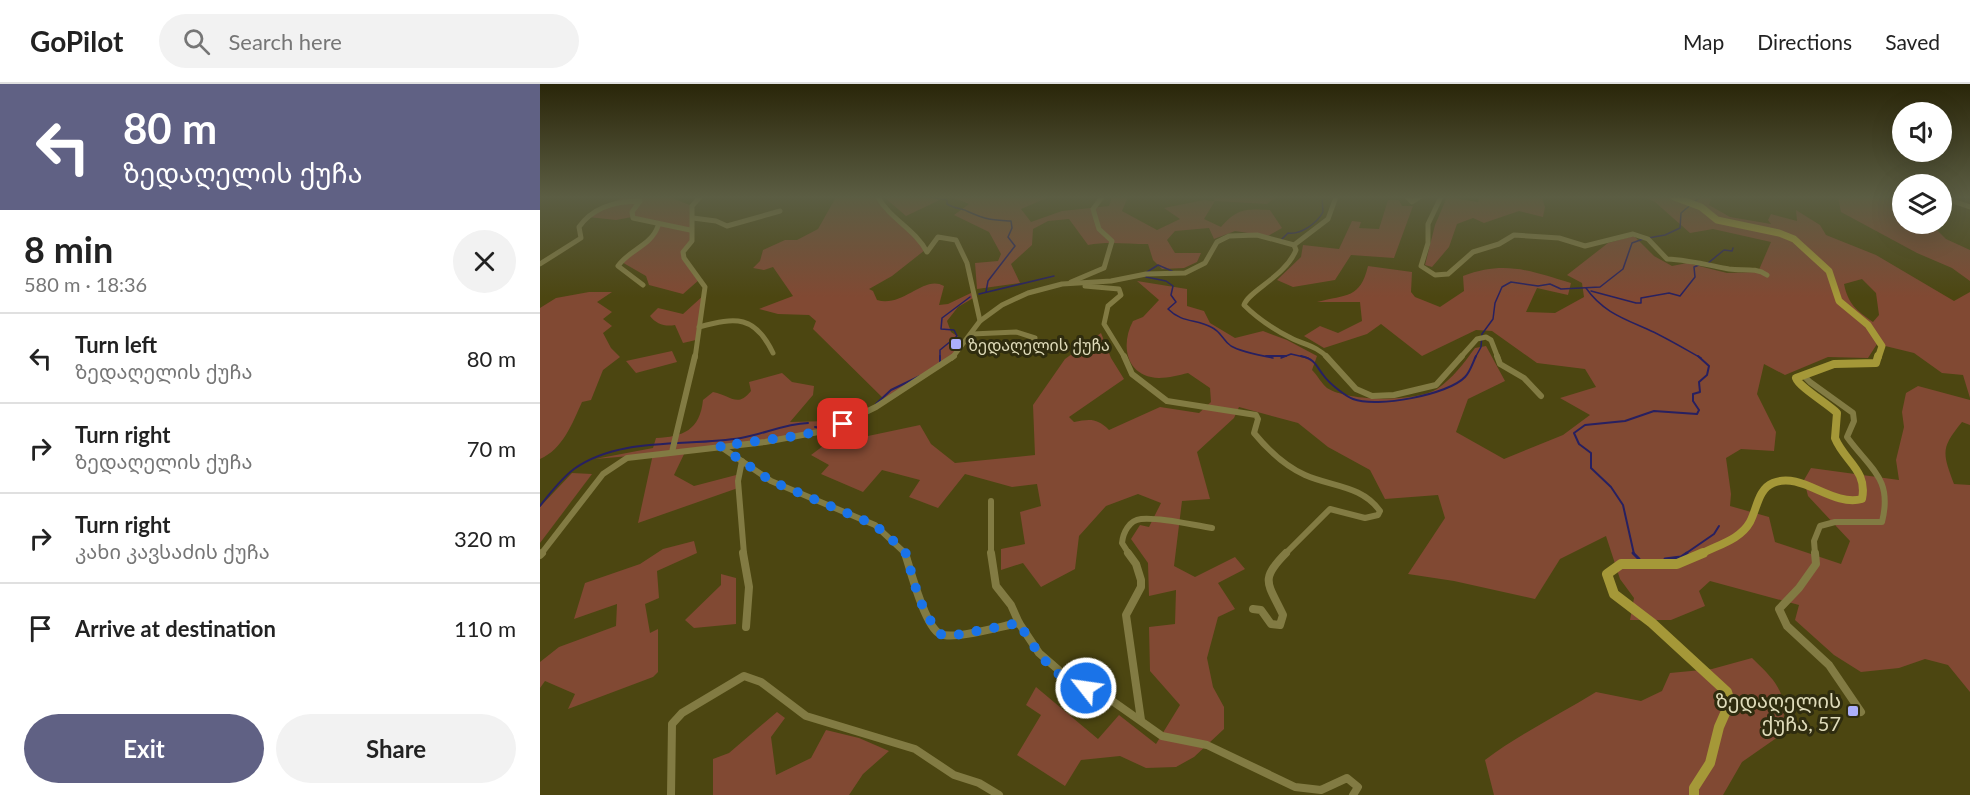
<!DOCTYPE html>
<meta charset="utf-8">
<style>
:root{--surface:#fff;--page:#f2f2f2;--text:#222;--muted:#767676;--line:#e0e0e0;--accent:#606184}
body{margin:0;font-family:Lato,"Noto Sans Georgian",sans-serif;background:var(--page);color:var(--text);height:100vh;display:flex;flex-direction:column;font-size:22px;white-space:nowrap}
*{box-sizing:border-box;margin:0}
p{font-size:20px;color:var(--muted)}
.icon{flex:none;width:33px;height:33px;fill:none;stroke:currentColor;stroke-width:2;stroke-linecap:round;stroke-linejoin:round}
.map{position:relative;flex:1;overflow:hidden}
.details{display:flex;flex-direction:column;background:var(--surface);width:540px}
.details>*{flex:none}
.guide{background:#606184;color:#fff;overflow:hidden}
.fabs{position:absolute;left:1352px;top:18px;display:grid;gap:12px}
.fabs a{display:grid;place-items:center;width:60px;height:60px;border-radius:50%;background:var(--surface);box-shadow:0 6px 24px #0002;font-size:30px}
.pin{position:absolute;display:grid;place-items:center;width:51px;height:51px;color:#fff;margin:-26px;border-radius:12px;box-shadow:0 3px 9px #0006}
.me{position:absolute;width:66px;margin:-33px;rotate:300deg;stroke-linejoin:round;filter:drop-shadow(0 0 4px #0008)}
.turn{display:flex;align-items:center;gap:21px;height:126px;padding:0 24px;font-size:27px}
.turn .icon{width:78px;height:78px;stroke-width:2.5}
.turn b{display:block;font-size:42px;line-height:51px}
.round{display:grid;place-items:center;flex:none;width:63px;height:63px;border-radius:32px;background:var(--page)}
.overview{display:flex;align-items:center;justify-content:space-between;height:102px;padding:0 24px}
h1{font-size:36px;font-weight:700;line-height:45px}
.primary-button{display:flex;gap:12px;margin-top:auto;padding:12px 24px}
.primary-button a{flex:1;height:69px;border-radius:36px;background:var(--accent);color:#fff;font-size:24px;font-weight:700;line-height:69px;text-align:center}
.primary-button a+a{background:var(--page);color:var(--text)}
ul{padding:0;list-style:none}
li{display:flex;align-items:center;gap:18px;height:90px;padding:0 24px;border-top:2px solid var(--line)}
li div{flex:1}
li b{display:block;font-size:22px}
li em{font-style:normal}
header{display:flex;align-items:center;gap:36px;box-sizing:border-box;height:84px;padding:0 30px;background:var(--surface);border-bottom:2px solid var(--line)}
header strong{font-size:28px}
nav{display:flex;gap:33px;margin-inline-start:auto;font-size:21px}
.search{width:420px;height:54px;background:var(--page);display:flex;align-items:center;gap:15px;box-sizing:border-box;padding:0 21px;border-radius:33px;color:var(--muted);font-size:22px}
main{display:flex;flex:1;min-height:0}
.map>svg:first-child{display:block}
</style>
<header>
<strong>GoPilot</strong>
<div class="search"><svg class="icon" aria-label="search" viewBox="0 0 24 24"><circle cx="10" cy="10" r="6"/><path d="M15 15l6 6"/></svg>Search here</div>
<nav><a>Map</a><a>Directions</a><a>Saved</a></nav>
</header>
<main>
<section class="details">
<div class="guide">
<div class="turn"><svg class="icon" aria-label="left" viewBox="0 0 24 24"><path d="M17 20v-9H6M10 6l-5 5 5 5"/></svg><div><b>80 m</b>ზედაღელის ქუჩა</div></div>
</div>
<div class="overview"><div><h1>8 min</h1><p>580 m · 18:36</p></div><a class="round"><svg class="icon" aria-label="close" viewBox="0 0 24 24"><path d="M6 6l12 12M18 6L6 18"/></svg></a></div>
<ul>
<li><svg class="icon" aria-label="left" viewBox="0 0 24 24"><path d="M17 20v-9H6M10 6l-5 5 5 5"/></svg><div><b>Turn left</b><p>ზედაღელის ქუჩა</p></div><em>80 m</em></li>
<li><svg class="icon" aria-label="right" viewBox="0 0 24 24"><path d="M7 20v-9h11M14 6l5 5-5 5"/></svg><div><b>Turn right</b><p>ზედაღელის ქუჩა</p></div><em>70 m</em></li>
<li><svg class="icon" aria-label="right" viewBox="0 0 24 24"><path d="M7 20v-9h11M14 6l5 5-5 5"/></svg><div><b>Turn right</b><p>კახი კავსაძის ქუჩა</p></div><em>320 m</em></li>
<li><svg class="icon" aria-label="arrive" viewBox="0 0 24 24"><path d="M6 21V4h12l-3 4 3 4H6"/></svg><div><b>Arrive at destination</b></div><em>110 m</em></li>
</ul>
<div class="primary-button"><a>Exit</a><a>Share</a></div>
</section>
<div class="map">
<svg width="1430" height="711" viewBox="0 0 1430 711">
<rect width="100%" height="100%" fill="#4c4611"/>
<g fill="#814933" fill-rule="evenodd">
<polygon points="83,113 130,113 152,122 152,157 143,168 144,174 160,195 143,210 109,201 106,192 80,177 106,160 118,142 92,133 76,136 48,133"/>
<path d="M296,113h42l47,53 -33,26 -23,13 4,2 4,9c26,8 47,-26 67,-14l-5,19 9,-1 25,-12 2,5 -17,10 -11,14 4,11 15,10 -6,9 -74,50 -73,-72 3,-8 -7,-6 -31,-1 -19,-5 34,-13 -20,-29 -9,3 -11,-2 7,-7 3,-11 22,-10h12l21,-11z"/>
<polygon points="344,113 406,113 366,132"/>
<path d="M412,113h97l-28,12 10,13 31,-11 47,-5 3,-9h16l-6,14 35,19 23,-11 -16,-11 40,-8 10,1 1,-4h61l-9,7 -52,-3 -11,18 17,8c17,-19 24,-18 49,-17l12,18 -14,8 -33,-5 -21,8 -5,-11 -34,3 -8,9 8,13h26l-4,9 -13,6 -22,1 -9,-9 -5,-16c-21,0 -41,-3 -60,1l-19,-26 -21,2 -15,8 -1,16 -21,19 9,19 -43,6 -2,-26 23,-2 3,-7 -12,-22 -35,-17 15,-11z"/>
<polygon points="907,113 938,118 939,113 1002,113 1005,123 1003,133 979,127 944,139 933,134 917,140 909,163 892,183 885,181 895,141"/>
<path d="M1104,113h68l-3,8 21,12 41,7 -3,-4 3,-6 26,7 -1,-11 24,15 6,10 50,20 78,46 16,-9v106l-7,-23 -21,-2 -28,-20 -37,-9 -9,14 -40,-1 -43,18 -21,-11 -7,30 19,38 -2,19 -33,-2 -15,9 5,36 -1,12 39,11 6,25 66,22 9,-23 -42,-45 -4,-16 7,-12 88,12 -3,-20 8,-33 -2,-15 4,-19 12,-7 52,14v25l-8,-3c-21,26 -20,30 -8,62l16,1v207l-22,-27 -23,-6 -26,9 -38,4 -27,-17 -39,-35 4,-15 -89,-24 -11,10 6,15 -34,14h-41l4,-22 -14,-19 -14,-43 -46,23 -25,40 -81,-18 -46,-7 37,-56 -7,-23 -53,4 -15,-29 -42,-23 -30,-24 -59,-16 -5,11 -37,34 13,47 -28,2 -8,65 21,11 40,-20 10,12 -27,14 17,26 -17,8 -11,41 6,29 11,20v22l-30,28 -18,10 -30,1 -26,-12 -39,4 -16,26 -48,-31 24,-40 -15,-10 10,-18 62,52 21,-24 37,29 24,-39 -30,-34 -1,-44 26,-3 1,-34 -27,6 -1,-33 -17,-24 9,-14 9,2 12,-24 -23,-9 -32,12 -27,30 -4,33 -34,18 -18,-24 -22,7v-21l24,-5 -5,-32 21,-6 -4,-22 -25,3 -47,-13 -27,34 -29,-11 11,-17 -38,-10 -19,22 -42,-18 8,-9 -18,-10 20,-15 37,-4 52,-11 11,19 24,19 80,-8 -2,-50 32,-46 36,-26 10,25 13,21 -55,38 5,5c16,-3 23,-4 35,8l51,-23 39,6 12,-11 -1,-14 -22,-15c-9,2 -19,5 -29,5 -33,-1 -39,-33 -26,-57l10,-4 16,-17 -22,-19 50,8v17l17,5 6,12 25,15 28,-7 24,9 30,16 -5,14c5,5 10,14 15,18 22,14 89,14 110,1 16,-11 27,-26 38,-41l11,-2 19,35 -37,18 -12,33 48,27 59,-24 27,-20 -30,-17 36,-11 -11,-18 -48,-6 -45,-32 -16,-1 -54,26 -41,-32 -14,10 -43,14 -20,-12 16,-10 18,7 24,-12 -2,-19h-43c30,-8 43,-3 51,-36l44,6 -1,20 4,5 25,10 24,-16 -1,-15c42,-16 68,-5 108,7l-3,12 -31,-7 -11,24 29,1 29,-16 -2,-14 -15,-8 41,-32 26,-7 20,20 18,10 15,-3 40,10 31,-1 13,-30 -58,-13 -23,4 -35,-31zM1322,195l14,14 3,22 -6,7c-16,-11 -25,-18 -29,-38z"/>
<polygon points="1298,113 1362,113 1362,140 1391,140 1406,155 1430,166 1430,197 1412,184 1377,169 1301,128"/>
<polygon points="848,116 859,116 862,122 873,122 854,174 811,171 795,196 753,203 737,196 761,173 763,161 799,165 812,137 821,138 819,144 839,145"/>
<path d="M49,208h23l-15,10 15,10 -9,7 9,7 -9,7 8,15 9,9 -17,13 -12,30 -9,2c-10,22 -19,47 -42,57v-151l16,-10z"/>
<path d="M164,211l-8,45 -13,3 -8,-18c-10,2 -19,-1 -25,-9l8,-8 25,6z"/>
<polygon points="132,267 137,278 96,289 86,277"/>
<path d="M242,289l10,9 22,4 -1,9 -23,27 39,-1 19,-8 7,6 -52,16 -117,15 -12,25 20,11 46,-12 -2,14 -100,35 15,-69 -58,5 58,-11 3,-10c27,-1 44,-8 47,-38l10,-8c19,4 24,16 38,-1l-2,-9z"/>
<polygon points="32,389 52,390 0,459 0,423"/>
<polygon points="154,457 157,469 117,487 119,514 105,520 110,549 118,545 118,588 113,593 28,625 35,610 5,597 0,604 0,578 19,563 76,542 77,520 34,535 45,499 100,480 123,465"/>
<polygon points="181,490 196,494 196,540 154,544 145,536 181,501"/>
<path d="M1212,574c28,27 36,36 30,76l-40,28 -19,33h-229l-9,-35c34,-26 74,-45 111,-68l45,9 21,-10 8,-18 42,-4z"/>
<polygon points="237,628 245,634 231,653 236,691 271,674 286,646 319,654 349,667 323,690 309,711 173,711 173,675 189,669"/>
</g>
<g fill="none" stroke-linecap="round" stroke-linejoin="round">
<g stroke="#272061" stroke-width="1.5">
<path d="M389,113l18,3v4c8,5 15,4 22,8 18,8 23,8 42,9l1,7 -4,9 7,9 -27,35 -2,11"/>
<polyline points="1108,154 1125,151 1140,144 1141,129 1160,113"/>
<path d="M742,155l6,-6c13,2 29,-10 35,-21l-1,-15"/>
<polyline points="1167,180 1184,166 1192,167 1193,164"/>
<path d="M632,187l-14,-6 -11,7 -1,5 20,4 7,5 -2,9 5,7 -8,7c14,14 28,10 43,18 11,5 11,13 20,19 8,5 32,10 42,12"/>
<path d="M1046,204c16,23 36,30 61,41 18,8 36,19 54,29"/>
<polyline points="1051,207 1096,219 1101,219 1101,214 1129,209 1140,212 1155,193 1154,183 1159,181"/>
<polyline points="439,210 514,192"/>
<polyline points="400,274 400,266 417,252 414,246 401,245 402,234 430,213"/>
<polyline points="741,274 751,270 768,274"/>
<polyline points="935,274 941,263 942,250 953,235 955,219 962,203 971,198 998,202 1010,200 1021,205 1060,203 1083,185 1092,159 1103,155"/>
</g>
<g stroke="#272061" stroke-width="2">
<polyline points="400,272 400,280"/>
<polyline points="726,272 746,272"/>
<path d="M761,272c14,3 15,10 23,20 5,7 21,20 29,23 24,9 95,-4 112,-22 5,-5 8,-15 11,-21"/>
<polyline points="336,320 351,306 380,292"/>
<polyline points="275,343 282,344 310,333"/>
<path d="M0,422c10,-13 21,-27 34,-37 46,-33 114,-22 167,-31 23,-4 43,-14 67,-15"/>
<polyline points="1094,470 1083,421 1071,403 1051,384 1051,369 1039,360 1034,349 1045,341 1085,337 1114,327 1157,330 1159,326 1153,317 1153,310 1160,308 1159,298 1167,291 1169,282 1158,272"/>
<polyline points="1145,470 1174,450 1179,442"/>
</g>
<g stroke="#272061" stroke-width="3">
<polyline points="1093,469 1099,475"/>
<polyline points="1125,475 1141,473 1147,469"/>
</g>
<g stroke="#827b43" stroke-width="5">
<path d="M338,113c12,22 37,32 49,55l11,-15 18,3 11,23 13,58"/>
<polyline points="867,113 872,118 880,113"/>
<path d="M901,113l-13,27v19l-7,23 14,9 13,-1 25,-22 26,-8 15,-9 45,3 26,8 48,-12 15,5 19,20c22,1 41,6 62,10 14,2 26,-2 38,6"/>
<polyline points="1401,113 1430,123"/>
<polyline points="153,134 176,137 187,142 240,127"/>
<path d="M754,161l2,5c-11,27 -48,41 -52,55 14,14 29,24 47,33 14,7 26,8 37,20"/>
<path d="M0,180l41,-26 -2,-11c14,-20 38,-26 61,-26l-8,11 1,6 57,12"/>
<polyline points="531,198 564,184 572,157 559,145 553,125 562,113"/>
<path d="M103,201l-25,-19c12,-17 33,-20 40,-40"/>
<polyline points="545,202 579,205 581,211 568,222 564,240 585,274"/>
<path d="M159,243c37,-10 56,-12 74,26"/>
<polyline points="432,250 476,248 495,254 489,264 493,268"/>
<polyline points="155,274 165,203 144,174 143,168 152,157 152,122 160,113"/>
<polyline points="412,274 440,237 462,221 488,209 522,200 571,197 606,190 645,189 665,179 677,158 689,152 717,151 754,161 788,135 796,113"/>
<polyline points="920,274 937,255 946,253 951,256 958,274"/>
</g>
<g stroke="#827b43" stroke-width="6">
<path d="M584,272l8,18 35,27 89,14 2,4 -4,14c14,17 31,33 51,42 27,12 56,10 75,36l-2,4 -13,3 -35,-9 -45,45"/>
<polyline points="786,272 816,305 832,312 854,311 896,301 922,272"/>
<polyline points="957,272 960,280 984,294 1001,312"/>
<path d="M1266,290l-1,3 5,5 43,31 1,8 -7,16c23,32 46,41 35,85h-47l-15,4 -6,15 1,13"/>
<polyline points="181,363 231,397 335,441 366,470"/>
<polyline points="132,368 155,272"/>
<polyline points="202,377 198,397 204,470"/>
<polyline points="451,417 451,470"/>
<polyline points="1,470 63,390 87,374 225,358 289,346 336,323 414,272"/>
<path d="M589,470l-7,-11c1,-10 7,-23 19,-24 20,-2 51,6 71,9"/>
</g>
<g stroke="#827b43" stroke-width="8">
<polyline points="203,469 209,503 206,543"/>
<path d="M365,469c5,16 20,74 35,81 15,6 62,-8 79,-11"/>
<polyline points="451,469 456,502 471,521 479,539 499,569 537,602 561,609 622,652 667,661 755,703 781,706 807,694 818,703 813,711"/>
<polyline points="588,469 596,480 601,496 601,503 586,531 601,636"/>
<polyline points="1275,469 1276,480 1259,504 1239,525 1247,542 1289,581 1321,628"/>
<polyline points="0,471 2,469"/>
<path d="M713,525l8,1 10,14 9,1 3,-10c-15,-32 -24,-35 3,-62"/>
<polyline points="131,711 132,640 142,629 204,592 221,598 266,632 375,665 414,691 439,699 459,711"/>
</g>
<polyline stroke="#a59838" stroke-width="7" points="1134,113 1161,123 1177,136 1239,149 1254,155 1289,187 1299,217 1328,241 1342,262 1338,274"/>
<path stroke="#a59838" stroke-width="8" d="M1161,470c16,-9 39,-14 49,-32 7,-13 8,-33 23,-39 29,-12 58,24 89,16 6,-29 -18,-38 -27,-61l2,-25c-9,-9 -38,-26 -41,-35l38,-14 42,-1 2,-7"/>
<polyline stroke="#a59838" stroke-width="10" points="1154,711 1154,704 1170,679 1179,643 1190,618 1187,608 1112,539 1074,510 1067,490 1081,480 1137,480 1163,469"/>
</g>
<linearGradient id="sky" x2="0" y2="1"><stop stop-color="#2a2609"/><stop offset="0.53" stop-color="#5b5d43"/><stop offset="1" stop-color="#5b5d43" stop-opacity="0"/></linearGradient>
<rect width="1430" height="213" fill="url(#sky)"/>
<g fill="none" stroke-linecap="round" stroke-linejoin="round">
<path stroke="#1a73e8" stroke-width="10" stroke-dasharray="0 18" d="M303,340l-40,11 -83,11 51,35 104,44 30,26 14,48 17,32 6,4h14l63,-12c15,25 36,58 67,65"/>
</g>
<g fill="#acaffb" stroke="#2f2c0f" stroke-width="2">
<rect x="410" y="254" width="12" height="12" rx="3"/>
<rect x="1307" y="621" width="12" height="12" rx="3"/>
</g>
<g text-anchor="middle" dominant-baseline="central" stroke-width="6" stroke-linejoin="round" paint-order="stroke">
<g font-size="16" fill="#dfdbba" stroke="#2f2c0f" text-anchor="start">
<text x="428" y="260">ზედაღელის ქუჩა</text>
</g>
<g font-size="20" fill="#dfdbba" stroke="#2f2c0f" text-anchor="end">
<text x="1301" y="616">ზედაღელის<tspan x="1301" dy="23">ქუჩა, 57</tspan></text>
</g>
</g>
</svg>
<div class="fabs">
<a><svg class="icon" aria-label="sound" viewBox="0 0 24 24"><path d="M4 9h4l5-4v14l-5-4H4zM17 9q2 3 0 6"/></svg></a>
<a><svg class="icon" aria-label="layers" viewBox="0 0 24 24"><path d="M12 4l9 5-9 5-9-5zM3 14l9 5 9-5"/></svg></a>
</div>
<div class="pin" style="left:303px;top:340px;background:#d93025"><svg class="icon" aria-label="arrive" viewBox="0 0 24 24"><path d="M6 21V4h12l-3 4 3 4H6"/></svg></div>
<svg class="me" style="left:546px;top:604px" viewBox="-20 -20 40 40"><circle r="17" fill="#1a73e8" stroke="#fff" stroke-width="3"/><path d="M0-11L8 9 0 5-8 9z" fill="#fff"/></svg>
</div>
</main>
